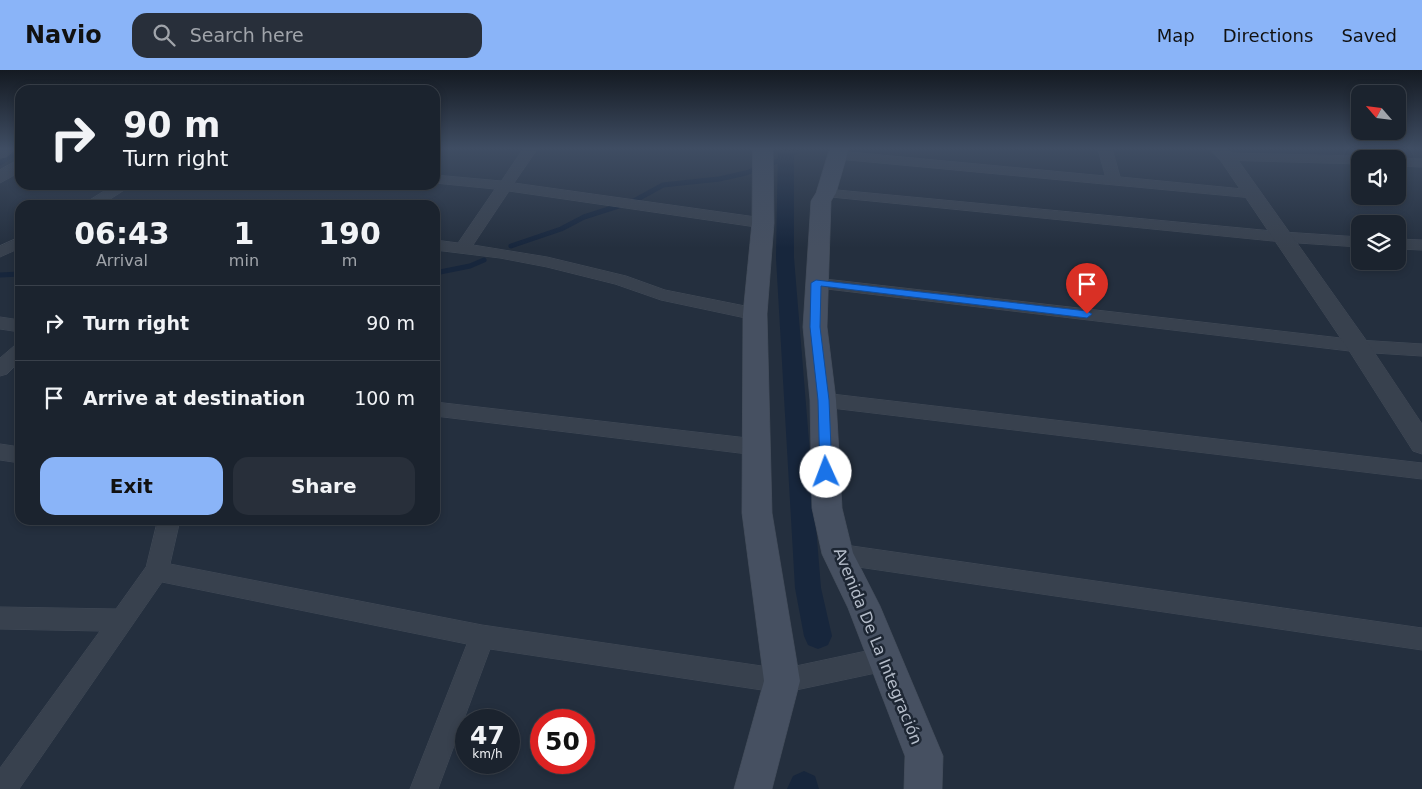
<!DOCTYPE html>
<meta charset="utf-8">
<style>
:root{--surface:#1b232e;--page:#282f3a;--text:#f1f3f6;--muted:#a0a4aa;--line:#39404a;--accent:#8ab4f8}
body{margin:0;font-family:"DejaVu Sans",sans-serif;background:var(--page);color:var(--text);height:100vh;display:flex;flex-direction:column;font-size:19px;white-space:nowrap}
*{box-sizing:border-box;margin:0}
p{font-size:16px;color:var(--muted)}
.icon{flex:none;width:28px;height:28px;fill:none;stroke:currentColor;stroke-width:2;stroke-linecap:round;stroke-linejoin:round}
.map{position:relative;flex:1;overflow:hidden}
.details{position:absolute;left:15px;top:130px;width:425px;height:325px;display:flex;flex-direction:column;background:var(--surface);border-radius:15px;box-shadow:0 2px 8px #0003,0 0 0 1px var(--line)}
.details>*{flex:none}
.top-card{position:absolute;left:15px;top:15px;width:425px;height:105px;border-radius:15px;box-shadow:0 2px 8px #0003,0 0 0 1px var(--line);background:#1b232e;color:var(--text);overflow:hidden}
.needle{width:32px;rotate:298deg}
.controls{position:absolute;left:1351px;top:15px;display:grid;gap:10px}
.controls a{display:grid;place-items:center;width:55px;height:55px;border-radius:10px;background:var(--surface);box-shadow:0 2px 8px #0003,0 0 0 1px var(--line);font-size:25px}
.speed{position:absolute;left:455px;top:639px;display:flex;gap:10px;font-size:25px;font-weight:700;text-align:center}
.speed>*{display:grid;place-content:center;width:65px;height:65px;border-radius:50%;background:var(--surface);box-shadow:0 2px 8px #0003,0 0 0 1px var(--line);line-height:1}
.speed small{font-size:12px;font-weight:400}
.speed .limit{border:8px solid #d22;background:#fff;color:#111}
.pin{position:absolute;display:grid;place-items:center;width:42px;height:42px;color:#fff;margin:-51px -21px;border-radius:50% 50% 50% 0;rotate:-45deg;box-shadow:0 0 5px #0007}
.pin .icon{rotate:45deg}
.me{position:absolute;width:55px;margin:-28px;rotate:358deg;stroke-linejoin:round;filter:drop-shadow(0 0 4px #0008)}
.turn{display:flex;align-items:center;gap:18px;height:105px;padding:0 25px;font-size:22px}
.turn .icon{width:65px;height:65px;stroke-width:2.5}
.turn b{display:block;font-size:35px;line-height:42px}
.eta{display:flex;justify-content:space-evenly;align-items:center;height:85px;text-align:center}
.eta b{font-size:30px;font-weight:600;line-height:35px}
.primary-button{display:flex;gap:10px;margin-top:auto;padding:10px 25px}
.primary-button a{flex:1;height:58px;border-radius:15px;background:var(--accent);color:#111;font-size:20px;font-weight:600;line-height:58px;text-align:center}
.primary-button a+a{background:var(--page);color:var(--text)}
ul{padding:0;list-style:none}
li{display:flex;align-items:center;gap:15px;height:75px;padding:0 25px;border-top:1px solid var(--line)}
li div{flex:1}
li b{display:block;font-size:19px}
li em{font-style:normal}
header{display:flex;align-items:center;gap:30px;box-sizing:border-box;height:70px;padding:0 25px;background:var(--accent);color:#111}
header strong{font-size:24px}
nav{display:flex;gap:28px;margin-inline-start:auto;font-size:18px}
.search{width:350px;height:45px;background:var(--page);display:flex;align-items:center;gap:12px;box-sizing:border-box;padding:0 18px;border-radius:15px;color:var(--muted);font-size:19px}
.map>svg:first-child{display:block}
</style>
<header>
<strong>Navio</strong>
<div class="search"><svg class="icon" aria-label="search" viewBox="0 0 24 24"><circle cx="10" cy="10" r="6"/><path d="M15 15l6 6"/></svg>Search here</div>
<nav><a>Map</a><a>Directions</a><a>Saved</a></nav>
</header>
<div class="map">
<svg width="1422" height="719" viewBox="0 0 1422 719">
<rect width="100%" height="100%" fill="#242f3e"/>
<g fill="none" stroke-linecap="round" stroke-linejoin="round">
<g stroke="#17263c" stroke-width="5">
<polyline points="795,82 800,78"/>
<polyline points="0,93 20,80"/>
<polyline points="511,176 561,159 584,147 634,131 663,115 719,109 746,103 778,91"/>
<polyline points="435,203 470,196 484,190"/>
<polyline points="0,205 20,204"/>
</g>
<polyline stroke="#17263c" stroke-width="8" points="804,717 809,719"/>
<g fill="#17263c" fill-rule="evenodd">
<polygon points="778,78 794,78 794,188 821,518 832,566 828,575 818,579 808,575 804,566 795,518 776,188"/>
<polygon points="804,701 815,706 819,719 787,719 793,706"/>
</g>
<defs>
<g id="minor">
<polygon points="524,78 538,78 514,113 763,148 771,153 763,158 509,121 473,175 547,187 626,206 665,220 755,238 761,240 764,244 761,248 755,250 661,230 615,214 547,197 500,188 435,180 435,170 458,173 495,119 435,113 435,105 501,111"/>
<polygon points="1098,78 1112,78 1120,107 1253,120 1260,124 1253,128 838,89 831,85 838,81 1105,106"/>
<polygon points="1227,83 1360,86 1366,89 1360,89 1360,94 1222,90 1220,87 1222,84"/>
<polygon points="1398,88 1422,89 1422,97 1398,96 1398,89 1394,89"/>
<polygon points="114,115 132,115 101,135 82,135"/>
<polygon points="826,119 1283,162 1360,167 1360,177 1283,172 821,126 819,123 821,120"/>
<polygon points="20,167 20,178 0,187 0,176"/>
<polygon points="1398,169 1422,170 1422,180 1398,179"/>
<polygon points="816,208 1358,270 1422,274 1422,286 1358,282 810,217 808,213 810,209"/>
<polygon points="0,247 20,250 20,262 0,259"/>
<polygon points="20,274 20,291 7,304 0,306 0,288 14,276"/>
<polygon points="823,323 1422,393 1422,409 823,337 816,335 813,330 816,325"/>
<polygon points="435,332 756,369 763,371 766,377 763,383 756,385 435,346"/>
<polygon points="0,374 20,377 20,393 0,390"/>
<polygon points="158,450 180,450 170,494 482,555 782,599 885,577 894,581 898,589 894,597 885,601 782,623 490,579 438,719 410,719 467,574 162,512 19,719 0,719 0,698 100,561 0,559 0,537 116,539 146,497"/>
<polygon points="838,474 1422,558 1422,580 838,494 830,491 827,484 830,477"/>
</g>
<g id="tertiary">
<polygon points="0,78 17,78 6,87 0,88"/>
<polygon points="1208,78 1226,78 1233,83 1366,270 1422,354 1422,384 1413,381 1350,282 1221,91"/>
<polygon points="20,89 20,102 0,113 0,100"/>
</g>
<g id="secondary">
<polygon points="753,78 773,78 774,153 767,244 772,443 800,611 772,719 734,719 764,611 742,443 743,244 752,153"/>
<polygon points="830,78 849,78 836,123 831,131 827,257 836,330 842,438 853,483 880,536 943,686 942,719 904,719 905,686 848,538 822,484 812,438 810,330 803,257 811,131 816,123"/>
</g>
</defs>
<use href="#minor" stroke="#414a57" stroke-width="1"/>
<use href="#tertiary" stroke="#414a57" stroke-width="1"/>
<use href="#secondary" stroke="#414a57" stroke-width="1"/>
<use href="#minor" fill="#38414e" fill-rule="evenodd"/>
<use href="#tertiary" fill="#38414e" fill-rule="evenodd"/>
<use href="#secondary" fill="#465061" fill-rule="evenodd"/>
</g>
<linearGradient id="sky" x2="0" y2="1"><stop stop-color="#141a22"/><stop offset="0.44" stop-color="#3f4d63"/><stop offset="1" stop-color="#3f4d63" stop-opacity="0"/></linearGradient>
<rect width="1422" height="178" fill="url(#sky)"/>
<polygon fill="#1a73e8" stroke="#114b97" points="816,210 1087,241 1092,244 1087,248 821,216 820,257 829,330 832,402 826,407 820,402 818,330 810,257 811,213"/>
<g text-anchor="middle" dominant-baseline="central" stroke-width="5" stroke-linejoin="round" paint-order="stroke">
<g font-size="16" fill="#b4bcc9" stroke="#1d2633">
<text transform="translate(878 576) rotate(68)">Avenida De La Integración</text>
</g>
</g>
</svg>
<div class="controls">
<a><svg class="needle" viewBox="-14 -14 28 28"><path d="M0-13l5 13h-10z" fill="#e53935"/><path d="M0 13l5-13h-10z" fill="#a0a4aa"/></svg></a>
<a><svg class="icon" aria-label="sound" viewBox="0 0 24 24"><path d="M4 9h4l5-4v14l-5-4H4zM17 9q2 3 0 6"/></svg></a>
<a><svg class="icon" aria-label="layers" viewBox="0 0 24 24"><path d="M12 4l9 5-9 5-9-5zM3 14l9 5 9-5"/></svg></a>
</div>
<div class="speed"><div>47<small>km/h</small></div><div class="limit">50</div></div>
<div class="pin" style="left:1087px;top:244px;background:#d93025"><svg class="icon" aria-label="arrive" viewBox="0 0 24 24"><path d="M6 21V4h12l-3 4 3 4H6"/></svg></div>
<svg class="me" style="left:826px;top:402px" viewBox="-20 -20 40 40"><circle r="19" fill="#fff"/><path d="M0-13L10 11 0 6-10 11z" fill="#1a73e8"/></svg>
<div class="top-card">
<div class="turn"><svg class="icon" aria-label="right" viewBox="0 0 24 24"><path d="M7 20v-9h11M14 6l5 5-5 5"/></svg><div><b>90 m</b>Turn right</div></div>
</div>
<section class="details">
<div class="eta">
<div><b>06:43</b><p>Arrival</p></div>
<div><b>1</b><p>min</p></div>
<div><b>190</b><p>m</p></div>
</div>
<ul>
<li><svg class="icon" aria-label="right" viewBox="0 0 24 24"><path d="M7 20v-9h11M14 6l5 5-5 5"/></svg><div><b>Turn right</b></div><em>90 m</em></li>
<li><svg class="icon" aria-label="arrive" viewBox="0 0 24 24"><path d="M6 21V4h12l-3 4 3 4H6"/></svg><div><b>Arrive at destination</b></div><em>100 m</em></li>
</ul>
<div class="primary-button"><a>Exit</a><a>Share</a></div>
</section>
</div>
